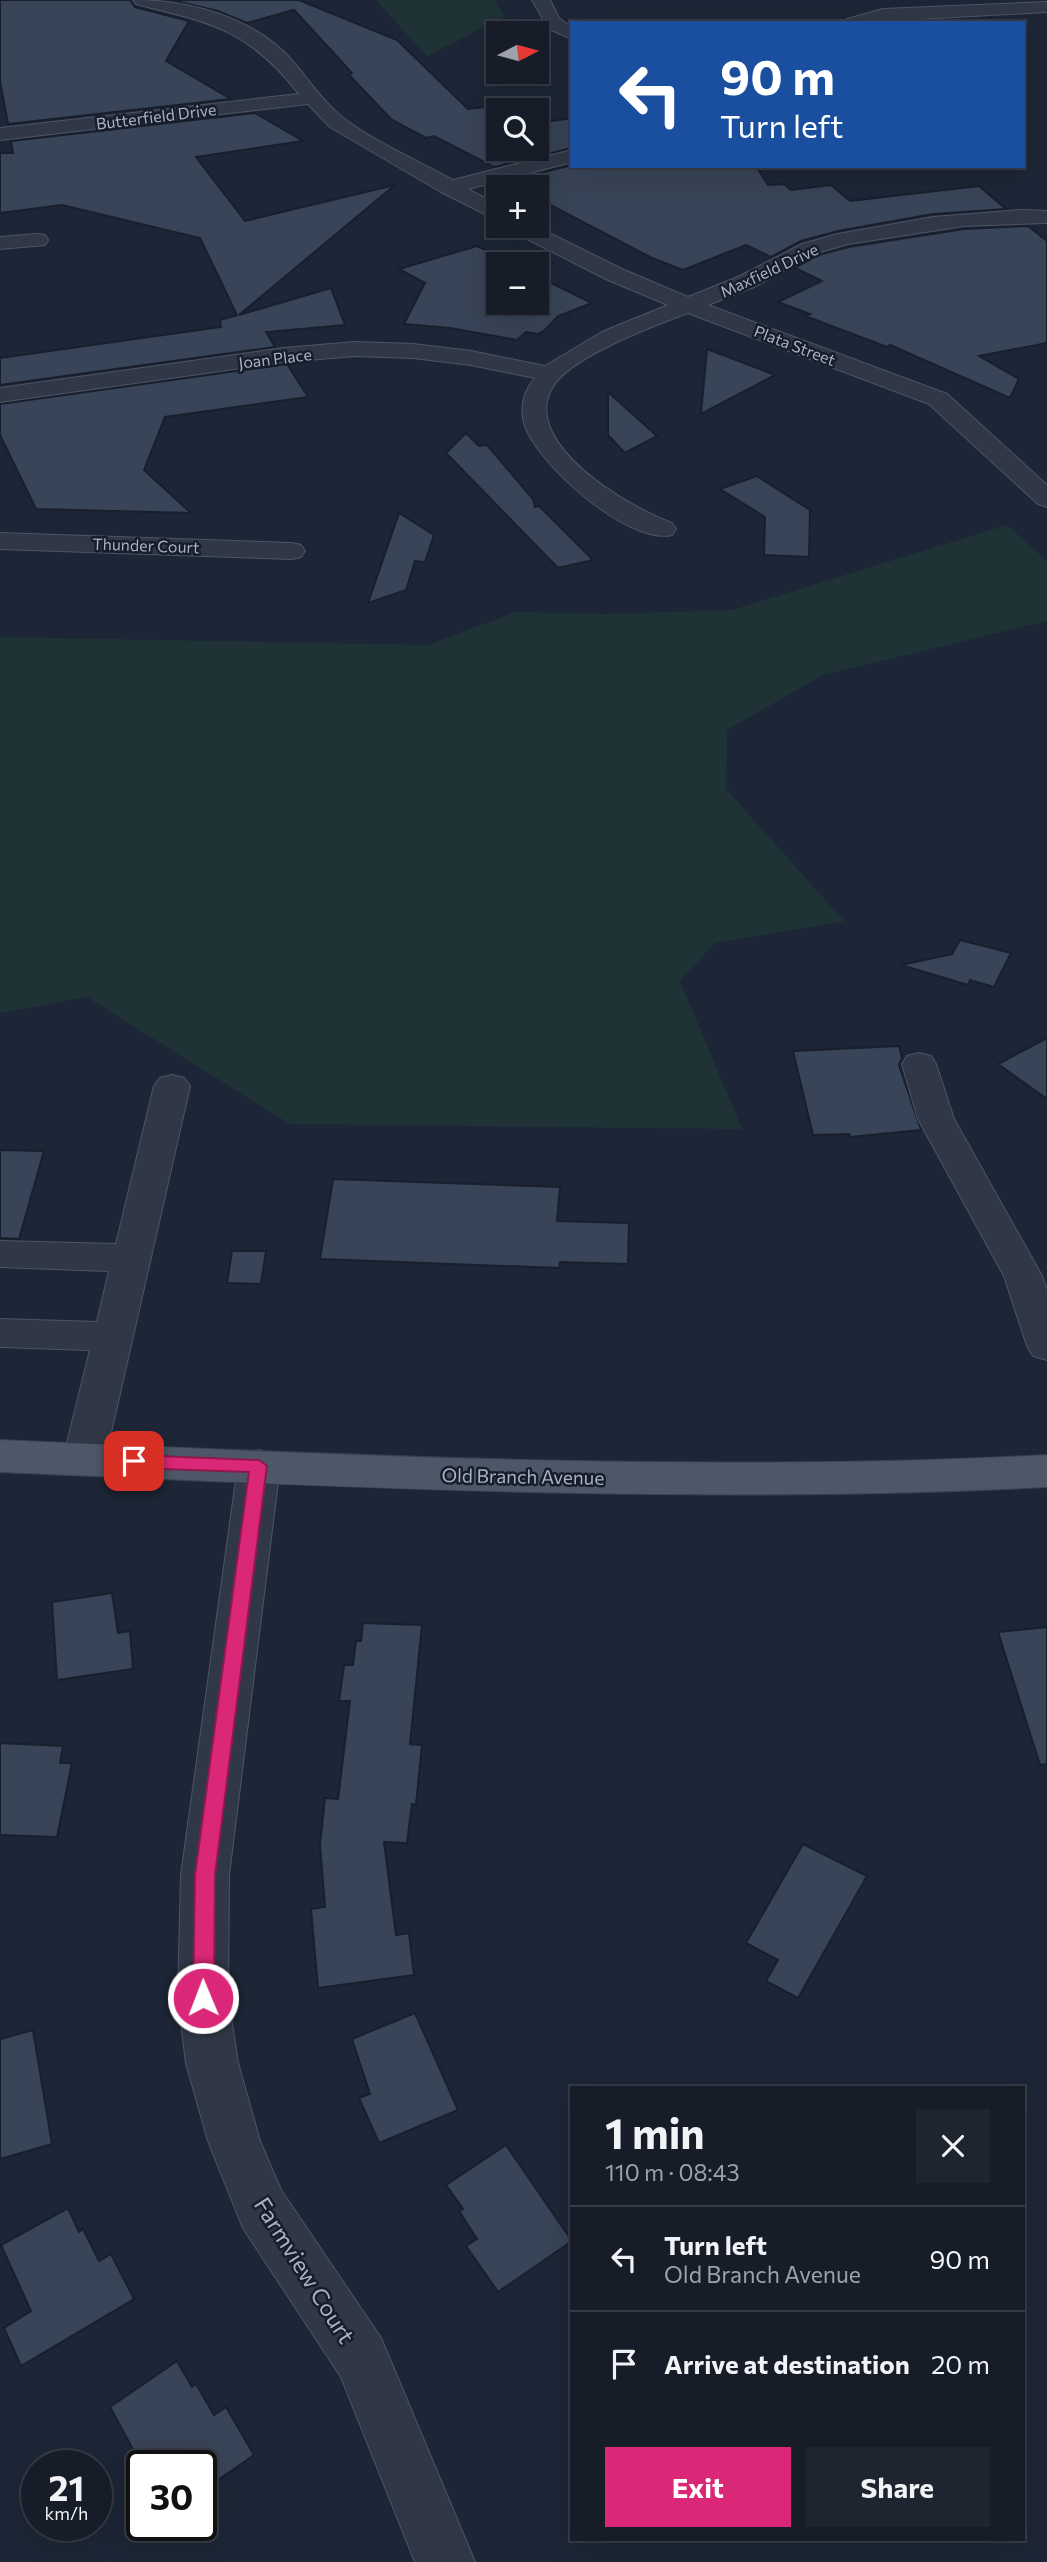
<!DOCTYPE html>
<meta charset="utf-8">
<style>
:root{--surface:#161c28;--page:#1f2530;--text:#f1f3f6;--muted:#9ea1a8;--line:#353a45;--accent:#db2777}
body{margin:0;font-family:Commissioner,sans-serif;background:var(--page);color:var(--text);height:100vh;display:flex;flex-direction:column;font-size:26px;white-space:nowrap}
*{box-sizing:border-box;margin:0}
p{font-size:23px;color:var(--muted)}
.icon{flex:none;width:38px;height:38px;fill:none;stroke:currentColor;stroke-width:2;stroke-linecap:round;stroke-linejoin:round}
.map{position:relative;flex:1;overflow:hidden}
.panel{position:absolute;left:570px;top:2086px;width:455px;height:455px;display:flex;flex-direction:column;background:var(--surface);border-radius:0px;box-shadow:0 7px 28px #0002,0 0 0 2px var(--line)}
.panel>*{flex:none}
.top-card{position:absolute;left:570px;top:21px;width:455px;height:147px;border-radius:0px;box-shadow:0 7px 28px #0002,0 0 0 2px var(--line);background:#1a4fa0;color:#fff;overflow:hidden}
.needle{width:46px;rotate:84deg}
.controls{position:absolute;left:486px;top:21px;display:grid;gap:14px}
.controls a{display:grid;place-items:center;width:63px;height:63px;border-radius:0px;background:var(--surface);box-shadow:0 7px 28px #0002,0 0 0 2px var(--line);font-size:35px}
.speed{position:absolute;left:21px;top:2450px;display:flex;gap:14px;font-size:35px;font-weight:700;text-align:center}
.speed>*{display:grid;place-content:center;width:91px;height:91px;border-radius:50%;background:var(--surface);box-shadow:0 7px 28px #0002,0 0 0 2px var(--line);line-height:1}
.speed small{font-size:18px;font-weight:400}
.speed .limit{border:4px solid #111;border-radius:10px;background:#fff;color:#111}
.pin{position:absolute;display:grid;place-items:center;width:60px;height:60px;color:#fff;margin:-30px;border-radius:14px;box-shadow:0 4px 10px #0006}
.me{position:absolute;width:77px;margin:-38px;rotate:359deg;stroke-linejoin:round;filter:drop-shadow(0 0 5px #0008)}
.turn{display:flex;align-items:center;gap:24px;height:147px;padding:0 35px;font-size:32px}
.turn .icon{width:91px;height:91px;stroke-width:2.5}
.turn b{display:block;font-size:49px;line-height:60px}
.round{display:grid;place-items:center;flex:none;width:74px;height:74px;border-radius:0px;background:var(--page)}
.headline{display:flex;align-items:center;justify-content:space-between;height:119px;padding:0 35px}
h1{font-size:42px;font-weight:700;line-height:52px}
.action{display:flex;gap:14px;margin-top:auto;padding:14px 35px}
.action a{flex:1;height:80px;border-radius:0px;background:var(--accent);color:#fff;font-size:28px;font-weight:700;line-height:80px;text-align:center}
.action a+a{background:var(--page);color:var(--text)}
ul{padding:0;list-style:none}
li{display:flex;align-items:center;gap:21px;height:105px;padding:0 35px;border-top:2px solid var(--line)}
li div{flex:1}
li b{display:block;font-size:26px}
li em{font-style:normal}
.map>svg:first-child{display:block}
</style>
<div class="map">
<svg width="1047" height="2562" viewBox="0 0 1047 2562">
<rect width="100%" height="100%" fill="#1d2636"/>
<g fill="#1f3337">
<polygon points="376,0 495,0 504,17 427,56"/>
<polygon points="1007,525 1047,561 1047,621 823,675 727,730 726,789 844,921 715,943 680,981 742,1129 290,1124 87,997 0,1013 0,637 428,645 516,612 607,614 732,610"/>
</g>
<g fill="#384457" stroke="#181f2d" stroke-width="2">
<polygon points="0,0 130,0 135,7 189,21 166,61 231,99 8,124 0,81"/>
<polygon points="171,0 299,0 397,40 468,109 530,102 534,110 499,110 499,149 537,149 537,120 539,123 572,118 572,148 494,167 434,136 426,138 392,120 349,75 352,73 294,10 247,23 218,11"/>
<polygon points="255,113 303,141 196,157 245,221 395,185 239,315 331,288 345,325 266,332 275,347 0,385 0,358 221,327 220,320 237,315 200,238 62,205 0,213 0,153 13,153 11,141"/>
<polygon points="572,165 756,166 768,185 784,184 791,190 831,185 850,201 979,186 1006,209 933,214 838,231 801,241 771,257 746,245 683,270 652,258 537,198 537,187 529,187 532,186 517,179"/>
<polygon points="1028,226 1047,241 1047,343 979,356 1019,379 1010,398 890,345 887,347 805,316 810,314 778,302 822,281 795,268 818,255 849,247 964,229"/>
<polygon points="477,246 516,264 499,264 499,303 537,303 537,276 592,303 558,316 544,331 538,334 526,332 517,340 450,328 404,324 425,283 399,269"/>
<polygon points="707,349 775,375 701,414"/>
<polygon points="287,364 308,397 165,417 144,470 191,513 36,509 0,435 0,404"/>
<polygon points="608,392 657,436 625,453 608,435"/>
<polygon points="466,433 479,446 487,445 533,499 535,507 539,506 593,560 558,568 446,453"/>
<polygon points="757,476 810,510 809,557 764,555 765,517 720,489"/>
<polygon points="399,513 434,535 425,562 415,561 406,590 368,603"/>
<polygon points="960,940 1011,953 994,987 970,980 968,985 901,965 952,954"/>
<polygon points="1047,1038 1047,1099 998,1064"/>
<polygon points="899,1046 902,1058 899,1065 921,1130 850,1137 849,1134 813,1135 793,1051"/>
<polygon points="0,1150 44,1151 19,1239 0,1238"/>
<polygon points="333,1179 560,1187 557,1221 629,1223 628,1264 560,1262 559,1268 320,1259"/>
<polygon points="232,1251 266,1251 261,1284 227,1283"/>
<polygon points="112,1593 118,1633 130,1631 133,1669 57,1680 52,1602"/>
<polygon points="363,1623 422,1625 410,1744 422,1745 416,1805 412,1804 407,1843 384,1842 396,1935 409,1933 414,1975 318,1988 311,1909 325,1907 320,1845 325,1798 338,1799 350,1701 339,1701 344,1665 353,1665 356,1641 361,1641"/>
<polygon points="1047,1627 1047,1764 1040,1765 998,1632"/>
<polygon points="0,1743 63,1746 60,1763 72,1763 57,1837 0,1835"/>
<polygon points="803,1844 867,1876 798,1998 766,1981 778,1960 746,1943"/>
<polygon points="415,2013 458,2110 379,2143 359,2098 370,2094 352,2039"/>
<polygon points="33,2030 52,2144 0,2159 0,2039"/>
<polygon points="506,2145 572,2241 498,2292 466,2246 477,2239 459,2211 463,2209 446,2185"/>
<polygon points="68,2208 79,2232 83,2229 99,2261 111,2254 134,2299 21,2366 4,2328 31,2311 1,2245"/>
<polygon points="177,2361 192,2387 196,2384 214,2415 226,2407 254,2455 201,2492 201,2466 142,2466 110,2407"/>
</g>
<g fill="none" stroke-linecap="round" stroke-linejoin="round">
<defs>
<g id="minor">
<path d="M133,0c55,0 117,16 156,57 18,20 32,43 53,60 29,23 78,45 111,63l119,-30v12l-104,27 31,17v15l-58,-29 -111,-65 -22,-23 -308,36v-12l299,-34c-51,-65 -87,-71 -163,-90z"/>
<polygon points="532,0 550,0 559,18 572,28 572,39 549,29"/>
<polygon points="1047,2 1047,12 844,23 847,19 883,9"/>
<path d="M1022,210l25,1v12l-83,3 -116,18 -31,9 -63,34 -46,18 239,89 100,91v22l-9,-3 -109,-100 -241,-91c-34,13 -119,44 -136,75 -32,57 79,120 120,135l4,6 -4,6c-43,10 -136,-71 -148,-112 -4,-16 0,-32 11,-45l-64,-13 -58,-7 -58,-2 -71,6 -284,40v-14l284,-40 71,-6 58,2 58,7 74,15 57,-34 66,-27 -60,-25 -97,-49 -2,-5h26l89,44 64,27 50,-20 64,-33 36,-10 95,-17z"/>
<polygon points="37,234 45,235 48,240 45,245 0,249 0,237"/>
<polygon points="0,533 292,543 301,545 305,551 301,557 292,559 0,549"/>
<polygon points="919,1053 931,1056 936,1064 954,1119 1042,1276 1047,1290 1047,1360 1033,1356 1027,1346 1004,1276 918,1119 902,1064 907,1056"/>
<polygon points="172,1075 184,1078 190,1086 105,1459 99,1470 84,1475 69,1470 63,1459 90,1350 0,1347 0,1319 97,1322 109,1271 0,1267 0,1241 116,1244 154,1086 160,1078"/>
<polygon points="259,1450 274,1455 280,1466 229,1875 228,1998 238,2063 260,2141 281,2190 381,2338 475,2562 415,2562 341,2377 243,2228 208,2141 186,2063 178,1998 181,1875 238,1466 244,1455"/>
</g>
<path id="major" d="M0,1440c349,15 698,33 1047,15v32c-349,18 -698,0 -1047,-15z"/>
</defs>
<use href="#minor" stroke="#4d5565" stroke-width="2"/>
<use href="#major" stroke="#394150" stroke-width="2"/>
<use href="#minor" fill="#303847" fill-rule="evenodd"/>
<use href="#major" fill="#4e5767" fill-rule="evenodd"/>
</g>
<polygon fill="#db2777" stroke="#8e194d" stroke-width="2" points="134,1455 259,1460 267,1466 215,1875 214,1998 211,2005 203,2008 196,2005 193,1998 195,1875 249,1472 134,1468 125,1461"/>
<g text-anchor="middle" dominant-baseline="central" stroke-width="5" stroke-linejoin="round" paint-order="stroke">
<g font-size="16" fill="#a9b2c4" stroke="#161d2b">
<text transform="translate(156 116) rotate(-7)">Butterfield Drive</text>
<text transform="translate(769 270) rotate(-25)">Maxfield Drive</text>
<text transform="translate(795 345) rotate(21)">Plata Street</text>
<text transform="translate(275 358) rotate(-7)">Joan Place</text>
<text transform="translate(146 545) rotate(2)">Thunder Court</text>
</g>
<g font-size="19" fill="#a9b2c4" stroke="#161d2b">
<text transform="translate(523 1476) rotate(1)">Old Branch Avenue</text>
</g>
<g font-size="23" fill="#a9b2c4" stroke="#161d2b">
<text transform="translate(305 2270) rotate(58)">Farmview Court</text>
</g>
</g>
</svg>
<div class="controls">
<a><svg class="needle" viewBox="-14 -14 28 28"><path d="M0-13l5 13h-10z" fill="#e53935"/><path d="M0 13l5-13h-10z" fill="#9ea1a8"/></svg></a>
<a><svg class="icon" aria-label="search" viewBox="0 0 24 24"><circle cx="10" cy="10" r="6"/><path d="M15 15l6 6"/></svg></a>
<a>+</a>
<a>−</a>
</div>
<div class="speed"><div>21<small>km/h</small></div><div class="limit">30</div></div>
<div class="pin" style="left:134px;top:1461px;background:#d93025"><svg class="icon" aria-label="arrive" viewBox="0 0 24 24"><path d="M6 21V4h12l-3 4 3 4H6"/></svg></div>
<svg class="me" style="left:203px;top:1998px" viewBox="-20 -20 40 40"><circle r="17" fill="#db2777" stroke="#fff" stroke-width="3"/><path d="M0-11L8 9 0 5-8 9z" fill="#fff"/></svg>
<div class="top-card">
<div class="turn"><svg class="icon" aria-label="left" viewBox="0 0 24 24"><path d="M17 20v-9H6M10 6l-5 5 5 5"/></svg><div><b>90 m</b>Turn left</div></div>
</div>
<section class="panel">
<div class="headline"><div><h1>1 min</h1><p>110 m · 08:43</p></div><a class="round"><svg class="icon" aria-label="close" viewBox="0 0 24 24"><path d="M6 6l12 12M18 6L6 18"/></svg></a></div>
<ul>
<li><svg class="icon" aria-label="left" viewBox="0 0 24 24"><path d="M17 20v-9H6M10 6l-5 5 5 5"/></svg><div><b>Turn left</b><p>Old Branch Avenue</p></div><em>90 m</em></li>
<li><svg class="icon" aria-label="arrive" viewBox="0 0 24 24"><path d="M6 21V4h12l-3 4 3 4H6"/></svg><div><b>Arrive at destination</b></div><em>20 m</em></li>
</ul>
<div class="action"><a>Exit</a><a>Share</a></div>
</section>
</div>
